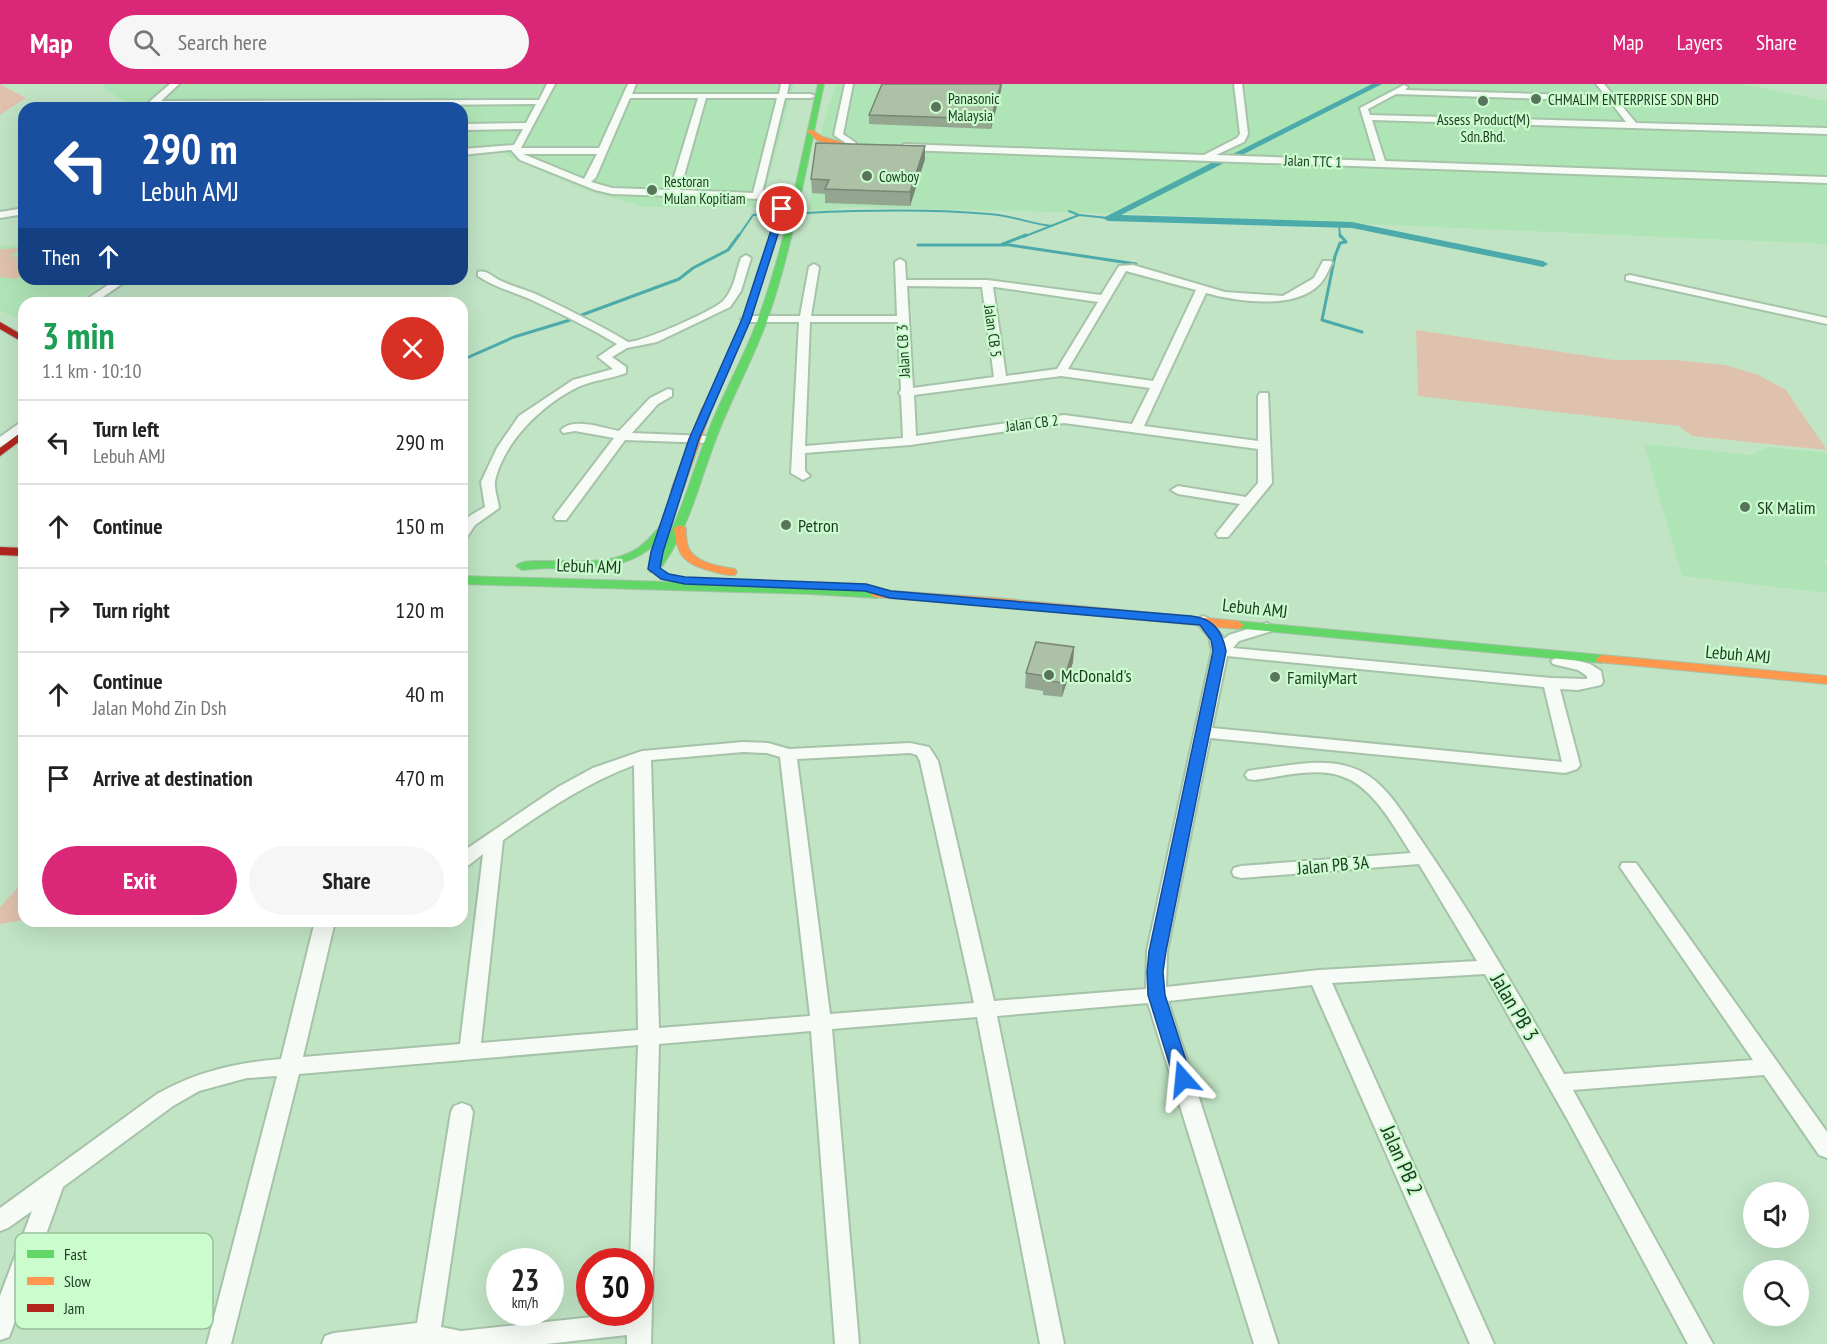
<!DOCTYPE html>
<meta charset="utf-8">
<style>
:root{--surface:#fff;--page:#f6f6f6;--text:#222;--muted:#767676;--line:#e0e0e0;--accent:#db2777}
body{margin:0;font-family:"PT Sans Narrow",sans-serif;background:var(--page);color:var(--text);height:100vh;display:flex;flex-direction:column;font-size:22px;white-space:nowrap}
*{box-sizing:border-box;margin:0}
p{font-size:20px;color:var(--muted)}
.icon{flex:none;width:33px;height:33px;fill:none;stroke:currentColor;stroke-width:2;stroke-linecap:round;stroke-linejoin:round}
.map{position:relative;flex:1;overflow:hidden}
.side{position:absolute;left:18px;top:213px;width:450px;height:630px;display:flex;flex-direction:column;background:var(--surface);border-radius:18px;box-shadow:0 6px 24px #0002}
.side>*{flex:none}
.hud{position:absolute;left:18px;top:18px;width:450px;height:183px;border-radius:18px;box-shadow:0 6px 24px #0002;background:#1a4fa0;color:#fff;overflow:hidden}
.fabs{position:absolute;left:1743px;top:1098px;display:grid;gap:12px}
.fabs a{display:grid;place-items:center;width:66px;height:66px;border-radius:50%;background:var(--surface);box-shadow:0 6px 24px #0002;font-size:30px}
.speed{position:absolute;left:486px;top:1164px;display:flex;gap:12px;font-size:30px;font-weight:700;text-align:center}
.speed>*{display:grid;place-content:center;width:78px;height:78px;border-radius:50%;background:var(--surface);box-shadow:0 6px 24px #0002;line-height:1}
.speed small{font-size:15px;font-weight:400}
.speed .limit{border:9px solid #d22;background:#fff;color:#111}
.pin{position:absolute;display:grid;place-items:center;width:51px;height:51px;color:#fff;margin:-26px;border:3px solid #fff;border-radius:50%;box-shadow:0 2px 6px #0007}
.me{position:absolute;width:66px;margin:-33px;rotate:342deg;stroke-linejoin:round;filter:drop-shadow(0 0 4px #0008)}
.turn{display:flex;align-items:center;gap:21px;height:126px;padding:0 24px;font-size:27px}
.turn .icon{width:78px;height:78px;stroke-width:2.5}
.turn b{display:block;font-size:42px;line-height:51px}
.then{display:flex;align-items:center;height:57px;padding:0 24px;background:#0003;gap:12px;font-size:22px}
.round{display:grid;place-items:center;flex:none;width:63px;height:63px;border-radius:32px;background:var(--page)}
.headline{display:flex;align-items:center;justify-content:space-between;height:102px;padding:0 24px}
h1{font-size:36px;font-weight:600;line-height:45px;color:#1e9e55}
.cta{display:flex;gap:12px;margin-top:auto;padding:12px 24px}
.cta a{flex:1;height:69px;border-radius:36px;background:var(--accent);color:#fff;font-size:24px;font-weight:600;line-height:69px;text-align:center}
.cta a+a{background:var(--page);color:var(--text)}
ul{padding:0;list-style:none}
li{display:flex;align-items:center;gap:18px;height:84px;padding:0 24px;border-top:2px solid var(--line)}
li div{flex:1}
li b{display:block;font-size:22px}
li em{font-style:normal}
header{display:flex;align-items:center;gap:36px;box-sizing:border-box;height:84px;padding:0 30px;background:var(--accent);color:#fff}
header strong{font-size:28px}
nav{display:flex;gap:33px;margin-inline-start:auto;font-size:21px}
.search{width:420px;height:54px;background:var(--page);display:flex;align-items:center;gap:15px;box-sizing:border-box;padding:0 21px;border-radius:33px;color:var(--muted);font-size:22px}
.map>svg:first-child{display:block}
</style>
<header>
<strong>Map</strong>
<div class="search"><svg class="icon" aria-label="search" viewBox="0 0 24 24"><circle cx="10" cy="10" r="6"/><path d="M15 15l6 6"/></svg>Search here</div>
<nav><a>Map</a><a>Layers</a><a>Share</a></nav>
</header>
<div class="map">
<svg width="1827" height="1260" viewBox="0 0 1827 1260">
<rect width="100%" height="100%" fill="#c1e4c5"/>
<g fill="#afe5b6">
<polygon points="106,0 794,0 761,123 646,123 588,107 510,73 500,66 462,68 462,24 135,24 137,21 126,19 103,3"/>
<polygon points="836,0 1743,0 1827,17 1827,160 1139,130 844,123 827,127 808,126 821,48"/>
<polygon points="24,161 24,195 113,195 73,219 24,219 24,236 0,227 0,162"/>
<polygon points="1644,360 1751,371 1768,363 1827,369 1827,476 1824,476 1827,485 1827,509 1682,492"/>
</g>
<g fill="#dfc2ae">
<polygon points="0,0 26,14 0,31"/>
<polygon points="23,164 10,172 24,174 24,190 16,195 0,193 0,165"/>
<polygon points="1416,246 1614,276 1675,276 1725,281 1756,290 1785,305 1827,366 1692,352 1679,342 1418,312"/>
<polygon points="24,797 24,836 0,840 0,823"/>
</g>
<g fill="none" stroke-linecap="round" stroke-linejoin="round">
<g stroke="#4cabaa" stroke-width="2">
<polyline points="1069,127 1079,131"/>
<path d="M806,129c61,-3 122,-4 183,1 21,1 42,10 63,12"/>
<polyline points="1339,140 1340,153"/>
<polyline points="738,153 753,131 773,129"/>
<polyline points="1023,153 1079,131 1108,134"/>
</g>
<g stroke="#4cabaa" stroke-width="3">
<polyline points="1340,151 1346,158 1340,159 1335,172 1322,236 1362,248"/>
<polyline points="1003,160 1136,180"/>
<polyline points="1003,160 1026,151"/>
<polyline points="918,161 1005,161"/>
<polyline points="579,232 679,195 693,184 728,166 739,151"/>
<polyline points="462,276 514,253 570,236"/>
</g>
<g fill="#4cabaa" fill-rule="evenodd">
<polygon points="1372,0 1382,0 1238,73 1231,71"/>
<polygon points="1225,72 1228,73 1228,77 1121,131 1352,138 1543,177 1548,180 1543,183 1352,144 1108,137 1103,134"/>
</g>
<defs>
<g id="street">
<path d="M170,0h9l-18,17 378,-1 8,-16h8l-34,64h78l29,-64h8l-4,10h147l2,-10h8l-2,10h24l4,2 -4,2h-26l-23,95 39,2v4l-3,1 -186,-6 -17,-4 -75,-30 -9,-10 -49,5v-6l52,-4 9,-16 -61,1v-6l64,-1 10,-19 -388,3v-4zM630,14h68l-28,92 -58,-2 -21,-6 5,-5zM706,14h71l-24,95 -73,-3zM523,70h74l-13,25z"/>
<polygon points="845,0 853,0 843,50 856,59 856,63 853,64 834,51"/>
<path d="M1234,0h8l6,50 -4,8 -28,13 160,6 -16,-53 44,-23 4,2 -3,3 201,6 -10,-12h8l32,39 191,5v6l-455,-14 13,41 442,16v6l-923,-33 -4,-3 4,-3 300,11 33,-17 3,-4zM1396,10l214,7 16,21 -256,-7 -2,-6z"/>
<polygon points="24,124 24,130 0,134 0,128"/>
<path d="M746,171l5,3 -10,33 -11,16 -73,35 -30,6 -15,9 14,10v6c-15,6 -33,7 -48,14 -35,17 -74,54 -83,94 -1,8 3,19 4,27l-24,17 -8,12 -5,1c0,-21 6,-21 23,-31l-4,-25 16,-34 22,-32 54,-36 40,-11 -15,-12 19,-13c-27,-16 -55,-30 -83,-43 -19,-9 -38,-13 -56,-25v-4c9,-2 13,4 21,8 14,7 29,10 43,17 29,14 58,28 86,45 15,0 85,-31 95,-41 11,-11 13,-29 18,-43z"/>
<path d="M900,175l5,3 1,18h81l114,15 18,-29 14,-1 92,27 58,4 31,-18 9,-17h8l1,2c-3,5 -5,12 -9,17 -22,31 -85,22 -117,13l-62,133 114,15v-45l2,-3h8l4,90 -44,54h-10l-2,-3 24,-30 -62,-10 -7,-4 7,-4 68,11 12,-14v-34l-194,-26 -154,22 -105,8v18l5,5 -7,4 -12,-7 8,-151h-52l-6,-3 6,-3h53l9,-49 5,-3 5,3 -8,49h86l-2,-54zM1126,187l70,19 -43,91 -85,-12zM907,202l75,1 12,90 -81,11zM993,203h2l103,15 -41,67 -51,7zM810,238h88l3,68 -2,3 2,3 2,42 -98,8zM1061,292l89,12 -18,36 -68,-9 -148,21 -2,-41z"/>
<polygon points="1630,191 1827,234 1827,240 1626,196 1626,192"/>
<polygon points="117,195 129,195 94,219 81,219"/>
<path d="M668,305l4,1v6l-14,8 -26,29 74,3 5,1 1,3 -1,3 -86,-3 -59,80h-10l-2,-3 2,-3 58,-76 -39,-7 -12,2 -2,-3c13,-13 41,-2 58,1l31,-33z"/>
<polygon points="24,336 24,348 0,363 0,353"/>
<path d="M1203,532l5,2 16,21 5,-4 38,-12 8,5 -3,3 -33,10 -6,7 318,30 36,1v-3l-9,-6 -25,-6 -2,-3 8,-5 31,8 11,7 2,11 -2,3 -23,5 -18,-1 20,76 -3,4 -12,4 -355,-35 -43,213 -1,36 153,-17 158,-9 -58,-97 -178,14 -7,-2 -2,-4 2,-4 7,-2 170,-13c-17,-26 -38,-67 -70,-77 -27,-9 -60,1 -87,4l-6,-1 -3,-4 3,-4 6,-1c35,-4 75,-15 108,2 24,12 42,43 57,65 53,77 99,156 145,237l189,-14 -133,-193 2,-4h14l191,269v26l-8,-3 -55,-80 -191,15 140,254h-25l-118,-220 -85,-150 -153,9 162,361h-24l-158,-359 -144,16 110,343h-24l-106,-341 -151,13 67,328h-24l-63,-327 -145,12 27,315h-24l-24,-313 -152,13 -8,300h-24v-9l-81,9h-224l3,-8 9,-3 83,-10 34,-211 3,-6 8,-3 8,3 3,6 -32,215 20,4 179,-19v-50h-10l8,-217 -339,29 -68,270h-24l70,-268 -30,2 -48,13 -26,15 -110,81 -51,142 -3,8 -9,3v-44l32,-85 -24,17 -8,3v-23l157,-114c41,-23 78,-31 124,-35l34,-138h20l-32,136 157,-13 23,-190 -14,11 -7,2v-15l96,-65 35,-19 49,-17 101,-9 25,1 21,6 121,-6 19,4 9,14 56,240 152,-12 1,-38 65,-300 -3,-14 -14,-16zM1227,572l317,31 18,75 -350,-34zM743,668l24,1 13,4 30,259 -151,12 -8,-268zM910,669l7,2 3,6 54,242 -144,11 -33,-255zM634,681l4,265 -157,13 22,-203c42,-29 83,-57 131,-75z"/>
</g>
<g id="fast">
<path d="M818,0h6c-17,78 -30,158 -56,234 -15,42 -37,80 -52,121 -18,46 -27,92 -58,133h-8l-2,-3c33,-46 40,-86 60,-137 15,-39 36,-74 50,-113 28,-76 42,-156 60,-235z"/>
<path d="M665,440l6,3c-41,55 -90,36 -149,43l-6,-4c6,-6 18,-5 27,-5 31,-1 68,5 95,-13 9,-6 16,-15 23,-23z"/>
<polygon points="462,492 810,502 877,506 883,510 877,514 810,510 462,500"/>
<polygon points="1238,537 1602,571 1608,575 1602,579 1234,544 1232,541"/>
</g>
<g id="slow">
<polygon points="808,46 812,46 823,53 851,61 847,63 818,57 808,48"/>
<polygon points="707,321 712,324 683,406 681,408 673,408 671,406 702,324"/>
<path d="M680,441l6,3c0,6 0,13 2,19 7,17 33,19 47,22l2,3 -2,3c-8,1 -16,-2 -24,-4 -27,-7 -34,-15 -37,-43z"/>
<polygon points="877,506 996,514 1238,537 1244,541 1238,545 996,522 873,513 871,510 873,507"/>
<polygon points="1602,571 1827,592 1827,600 1597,578 1596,575"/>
</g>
<g id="jam">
<polygon points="0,238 24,252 24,259 0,245"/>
<polygon points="24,346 24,354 0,372 0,364"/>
<polygon points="0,463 24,464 24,472 0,471"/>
</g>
</defs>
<use href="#street" stroke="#a6c2a9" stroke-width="4"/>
<use href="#fast" stroke="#a6c2a9" stroke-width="2"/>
<use href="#slow" stroke="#a6c2a9" stroke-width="2"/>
<use href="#jam" stroke="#a6c2a9" stroke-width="2"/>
<use href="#street" fill="#f6fbf6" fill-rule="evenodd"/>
<use href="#fast" fill="#63d668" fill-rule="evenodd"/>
<use href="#slow" fill="#ff974d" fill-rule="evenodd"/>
<use href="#jam" fill="#b3261e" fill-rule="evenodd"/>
</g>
<g fill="#94a68f">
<polygon points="882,0 1002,0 1001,6 991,45 869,40 869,31"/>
<polygon points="925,62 925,75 910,122 825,119 825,110 812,109 811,95"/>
<polygon points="1074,563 1073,578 1062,613 1043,611 1043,607 1025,604 1026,589"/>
</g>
<g fill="#788774">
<polygon points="1001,0 1002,0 1001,6 991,45 991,35"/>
<polygon points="925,62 925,75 910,122 910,108"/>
<polygon points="1074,563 1073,578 1062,613 1063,599"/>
</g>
<g fill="#acc1a6" stroke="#788774" stroke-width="1.5">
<polygon points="882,0 1001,0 991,35 869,31"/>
<polygon points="816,59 925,62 910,108 825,105 829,96 811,95"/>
<polygon points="1036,558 1074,563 1063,599 1044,596 1045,592 1026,589"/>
</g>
<path fill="#1a73e8" stroke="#114b97" stroke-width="1.5" d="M782,123l4,2 -35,110 -52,120 -36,113 -3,16 9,6 16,3 181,7 25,7 300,25c21,2 31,14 35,35l-60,300 -3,21 2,23 27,84 -3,5 -6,2 -6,-2 -3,-5 -26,-84 -1,-23 2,-21 64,-300 -2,-11 -11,-15 -310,-27 -25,-7 -180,-7 -24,-5 -13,-10 3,-17 38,-113 53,-120 36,-110z"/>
<g fill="#58745b" stroke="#cafcce" stroke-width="2">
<circle cx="1536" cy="15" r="6"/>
<circle cx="1483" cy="17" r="6"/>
<circle cx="936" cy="23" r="6"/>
<circle cx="867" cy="92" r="6"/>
<circle cx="652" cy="106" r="6"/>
<circle cx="1745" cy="423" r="6"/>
<circle cx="786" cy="441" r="6"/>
<circle cx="1049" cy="591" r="6"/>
<circle cx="1275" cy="593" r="6"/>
</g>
<g text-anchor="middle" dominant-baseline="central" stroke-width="4.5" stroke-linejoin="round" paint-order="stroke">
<g font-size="15" fill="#1f3822" stroke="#cafcce" text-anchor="start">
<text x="948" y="14">Panasonic<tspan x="948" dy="17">Malaysia</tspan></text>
<text x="1548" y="15">CHMALIM ENTERPRISE SDN BHD</text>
<text x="1483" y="35" text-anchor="middle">Assess Product(M)<tspan x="1483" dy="17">Sdn.Bhd.</tspan></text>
<text x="879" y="92">Cowboy</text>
<text x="664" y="97">Restoran<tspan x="664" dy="17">Mulan Kopitiam</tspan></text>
</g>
<g font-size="15" fill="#1f3822" stroke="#cafcce">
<text transform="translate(1313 77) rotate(2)">Jalan TTC 1</text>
<text transform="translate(993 247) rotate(82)">Jalan CB 5</text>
<text transform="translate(903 267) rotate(-93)">Jalan CB 3</text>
<text transform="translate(1032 339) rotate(-7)">Jalan CB 2</text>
</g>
<g font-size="18" fill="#1f3822" stroke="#cafcce" text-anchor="start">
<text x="1757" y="423">SK Malim</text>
<text x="798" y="441">Petron</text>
<text x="1061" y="591">McDonald's</text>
<text x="1287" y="593">FamilyMart</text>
</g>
<g font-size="18" fill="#1f3822" stroke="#cafcce">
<text transform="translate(589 482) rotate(2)">Lebuh AMJ</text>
<text transform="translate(1255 524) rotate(6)">Lebuh AMJ</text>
<text transform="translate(1738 570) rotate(5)">Lebuh AMJ</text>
<text transform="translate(1333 781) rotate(-5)">Jalan PB 3A</text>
</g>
<g font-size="21" fill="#1f3822" stroke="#cafcce">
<text transform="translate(1515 923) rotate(60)">Jalan PB 3</text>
<text transform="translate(1402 1076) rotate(66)">Jalan PB 2</text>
</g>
</g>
<rect x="15" y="1149" width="198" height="96" rx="9" fill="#cafcce" stroke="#97c19a" stroke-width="1.5"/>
<rect x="27" y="1166" width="27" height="8" fill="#63d668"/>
<rect x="27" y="1193" width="27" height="8" fill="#ff974d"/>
<rect x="27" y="1220" width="27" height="8" fill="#b3261e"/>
<g font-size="16" fill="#1f3822">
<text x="64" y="1176">Fast</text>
<text x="64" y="1203">Slow</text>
<text x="64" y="1230">Jam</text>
</g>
</svg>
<div class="fabs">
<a><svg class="icon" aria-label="sound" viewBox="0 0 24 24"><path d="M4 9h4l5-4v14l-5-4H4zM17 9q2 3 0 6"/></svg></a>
<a><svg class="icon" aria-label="search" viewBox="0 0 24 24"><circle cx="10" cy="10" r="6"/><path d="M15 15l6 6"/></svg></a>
</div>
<div class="speed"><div>23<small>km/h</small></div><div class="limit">30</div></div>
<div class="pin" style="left:782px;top:125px;background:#d93025"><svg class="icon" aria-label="arrive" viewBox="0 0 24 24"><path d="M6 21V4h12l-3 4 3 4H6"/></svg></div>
<svg class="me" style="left:1183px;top:995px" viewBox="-20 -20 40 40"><path d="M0-17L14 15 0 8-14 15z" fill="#1a73e8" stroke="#fff" stroke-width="4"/></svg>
<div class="hud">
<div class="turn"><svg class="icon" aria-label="left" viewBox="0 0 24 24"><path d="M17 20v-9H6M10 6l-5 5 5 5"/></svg><div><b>290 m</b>Lebuh AMJ</div></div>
<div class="then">Then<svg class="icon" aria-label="ahead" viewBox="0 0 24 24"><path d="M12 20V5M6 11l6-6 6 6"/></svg></div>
</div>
<section class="side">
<div class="headline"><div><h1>3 min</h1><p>1.1 km · 10:10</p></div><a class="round" style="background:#d93025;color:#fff"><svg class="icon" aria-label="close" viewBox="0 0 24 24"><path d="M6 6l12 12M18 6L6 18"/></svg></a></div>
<ul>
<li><svg class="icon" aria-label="left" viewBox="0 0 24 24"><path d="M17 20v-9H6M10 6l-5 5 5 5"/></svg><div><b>Turn left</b><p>Lebuh AMJ</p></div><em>290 m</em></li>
<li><svg class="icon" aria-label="ahead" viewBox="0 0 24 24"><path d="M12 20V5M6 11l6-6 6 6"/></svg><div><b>Continue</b></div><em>150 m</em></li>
<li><svg class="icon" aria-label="right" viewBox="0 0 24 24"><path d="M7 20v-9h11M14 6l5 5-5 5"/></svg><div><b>Turn right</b></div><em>120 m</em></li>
<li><svg class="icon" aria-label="ahead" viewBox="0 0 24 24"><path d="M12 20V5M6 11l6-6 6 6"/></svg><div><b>Continue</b><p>Jalan Mohd Zin Dsh</p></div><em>40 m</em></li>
<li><svg class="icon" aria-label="arrive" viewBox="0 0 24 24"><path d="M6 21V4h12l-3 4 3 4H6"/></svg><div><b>Arrive at destination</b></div><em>470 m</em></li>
</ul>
<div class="cta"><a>Exit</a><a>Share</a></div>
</section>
</div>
